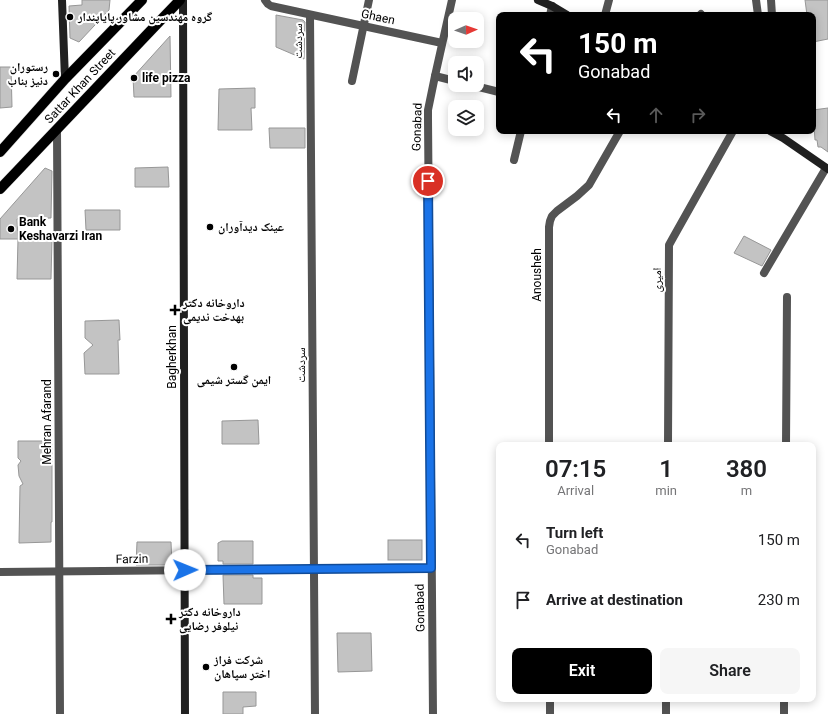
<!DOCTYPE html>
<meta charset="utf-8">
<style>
:root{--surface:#fff;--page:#f6f6f6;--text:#202124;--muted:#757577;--accent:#000}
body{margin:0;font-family:Roboto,"Noto Naskh Arabic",sans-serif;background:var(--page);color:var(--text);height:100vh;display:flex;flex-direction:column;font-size:15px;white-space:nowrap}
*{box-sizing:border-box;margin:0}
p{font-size:13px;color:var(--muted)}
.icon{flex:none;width:22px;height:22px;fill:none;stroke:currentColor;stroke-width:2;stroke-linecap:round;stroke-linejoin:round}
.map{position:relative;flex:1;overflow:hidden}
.details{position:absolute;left:496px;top:442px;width:320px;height:260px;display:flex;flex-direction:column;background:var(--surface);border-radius:8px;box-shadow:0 2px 10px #0003}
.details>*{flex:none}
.guide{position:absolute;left:496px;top:12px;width:320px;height:122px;border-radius:8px;box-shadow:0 2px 10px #0003;background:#000;color:#fff;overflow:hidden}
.needle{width:26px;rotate:88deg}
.fabs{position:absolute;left:448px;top:12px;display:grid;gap:8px}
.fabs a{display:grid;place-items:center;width:36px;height:36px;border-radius:8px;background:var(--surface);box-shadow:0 2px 10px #0003;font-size:20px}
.pin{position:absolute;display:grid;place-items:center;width:34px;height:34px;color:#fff;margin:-17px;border:2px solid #fff;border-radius:50%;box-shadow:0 1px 4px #0007}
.me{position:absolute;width:44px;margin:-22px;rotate:89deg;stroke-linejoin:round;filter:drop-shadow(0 0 3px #0008)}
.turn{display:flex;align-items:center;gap:14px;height:84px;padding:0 16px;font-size:18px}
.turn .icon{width:52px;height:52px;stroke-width:2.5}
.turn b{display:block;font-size:28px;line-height:34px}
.lanes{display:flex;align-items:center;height:38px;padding:0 16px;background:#0003;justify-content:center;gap:20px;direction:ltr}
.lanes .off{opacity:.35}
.eta{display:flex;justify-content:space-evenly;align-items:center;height:68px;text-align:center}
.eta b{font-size:24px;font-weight:600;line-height:28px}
.button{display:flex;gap:8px;margin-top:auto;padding:8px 16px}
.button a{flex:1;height:46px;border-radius:8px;background:var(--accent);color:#fff;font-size:16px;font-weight:600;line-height:46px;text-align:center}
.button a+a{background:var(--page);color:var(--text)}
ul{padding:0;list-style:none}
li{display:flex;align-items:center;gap:12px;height:60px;padding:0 16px}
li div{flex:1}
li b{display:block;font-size:15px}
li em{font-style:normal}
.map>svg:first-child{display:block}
</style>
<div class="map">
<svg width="828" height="714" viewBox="0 0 828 714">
<rect width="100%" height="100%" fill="#fff"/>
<g fill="#c3c3c3" stroke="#979797">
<polygon points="82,0 110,0 109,10 79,42 70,38 69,6 82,5"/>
<polygon points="805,0 828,0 828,39 813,42 813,15 807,15"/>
<polygon points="276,15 303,20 305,22 304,59 276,47"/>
<polygon points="170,36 171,97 134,97 133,77"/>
<polygon points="0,67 11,67 12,107 0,108"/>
<polygon points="255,88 255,108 251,108 252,130 218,130 219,89"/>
<polygon points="828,108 828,152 821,147 818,147 817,140 815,140 814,125 813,125 813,110"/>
<polygon points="269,128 305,128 305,148 270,148"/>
<polygon points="168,167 169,187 135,187 135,168"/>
<polygon points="45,168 52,171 51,218 17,219 18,239 0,239 0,219"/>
<polygon points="85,210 120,210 120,230 86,230"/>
<polygon points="744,236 771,250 762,266 734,253"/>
<polygon points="18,239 52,239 51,279 17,279"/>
<polygon points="119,320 120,340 118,340 119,374 85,374 84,353 93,345 85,338 85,321"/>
<polygon points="258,420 259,444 222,444 222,421"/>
<polygon points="18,441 52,441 52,522 51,522 51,542 19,543 20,486 23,484 19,476 18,465 21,461 18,458"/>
<rect x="388" y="540" width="34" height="20"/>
<polygon points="222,541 253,541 253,564 223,564 223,561 218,561 218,543"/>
<polygon points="137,542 171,542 172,565 136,565"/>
<polygon points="223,575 253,575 253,578 262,578 262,604 224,604"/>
<polygon points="337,633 371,633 372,671 338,672"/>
<polygon points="223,692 256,692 256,706 243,707 243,714 223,714"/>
</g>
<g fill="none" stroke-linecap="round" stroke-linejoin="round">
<defs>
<g id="primary">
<polyline points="0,152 65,79 142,0"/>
<polyline points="0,189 157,24 180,0"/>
</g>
</defs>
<use href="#primary" stroke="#dbdbdb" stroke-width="11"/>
<g stroke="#535353" stroke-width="8">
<polyline points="265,0 268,4 271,6 442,43"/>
<polyline points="756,0 758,15"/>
<polyline points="771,0 772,15"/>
<polyline points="310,15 315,714"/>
<polyline points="550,15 552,6"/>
<polyline points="605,15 609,0"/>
<polyline points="700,15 701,14"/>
<polyline points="435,76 455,81"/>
<polyline points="352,81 369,0"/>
<polyline points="471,85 499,92"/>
<polyline points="57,129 60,714"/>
<polyline points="514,160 521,131"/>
<polyline points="764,273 826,168"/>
<polyline points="549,445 549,227 550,221 552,216 557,211 577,196 589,185 620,131"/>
<polyline points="668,445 669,245 674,236 733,131"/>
<polyline points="786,445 787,297"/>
<polyline points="0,572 431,568"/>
<polyline points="550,699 550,714"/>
<polyline points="433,714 428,119 428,110 435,76 452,0"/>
<polyline points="666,714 666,699"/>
<polyline points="784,714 784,699"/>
</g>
<g stroke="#202020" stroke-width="8">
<polyline points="62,0 65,79"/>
<polyline points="183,0 185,714"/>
<polyline points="538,0 552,6 567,15"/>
<polyline points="770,131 783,138 828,169"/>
</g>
<use href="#primary" stroke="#000" stroke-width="10"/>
</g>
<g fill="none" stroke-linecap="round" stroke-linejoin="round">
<defs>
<polyline id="route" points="185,570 431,568 428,181"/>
</defs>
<use href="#route" stroke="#114b97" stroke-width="10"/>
<use href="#route" stroke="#1a73e8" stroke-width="7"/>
</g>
<g fill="#000" stroke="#fff" stroke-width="1.5">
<circle cx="70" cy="17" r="4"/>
<circle cx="56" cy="74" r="4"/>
<circle cx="134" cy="78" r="4"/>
<circle cx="210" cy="227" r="4"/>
<circle cx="11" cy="229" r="4"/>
<path d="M173 304h4v4h4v4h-4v4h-4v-4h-4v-4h4z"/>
<circle cx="234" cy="367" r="4"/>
<path d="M169 613h4v4h4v4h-4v4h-4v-4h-4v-4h4z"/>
<circle cx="206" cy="667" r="4"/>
</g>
<g text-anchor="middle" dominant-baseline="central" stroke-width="4" stroke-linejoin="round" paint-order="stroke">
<g font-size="12" font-weight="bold" fill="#000" stroke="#fff" text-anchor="start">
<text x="78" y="17">گروه مهندسین مشاور پایاپندار</text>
<text x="48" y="67" text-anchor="end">رستوران<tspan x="48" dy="14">دنیز بناب</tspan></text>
<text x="142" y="78">life pizza</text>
<text x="19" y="222">Bank<tspan x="19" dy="14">Keshavarzi Iran</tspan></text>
<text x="218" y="227">عینک دیدآوران</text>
<text x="183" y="303">داروخانه دکتر<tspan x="183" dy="14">بهدخت ندیمی</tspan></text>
<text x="234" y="380" text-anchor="middle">ایمن گستر شیمی</text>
<text x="179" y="612">داروخانه دکتر<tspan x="179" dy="14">نیلوفر رضایی</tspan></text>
<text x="214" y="660">شرکت فراز<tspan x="214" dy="14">اختر سپاهان</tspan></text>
</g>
<g font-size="12" fill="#000" stroke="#fff">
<text transform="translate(378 17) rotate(12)">Ghaen</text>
<text transform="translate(298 41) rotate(-90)">سردشت</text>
<text transform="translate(80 86) rotate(-47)">Sattar Khan Street</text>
<text transform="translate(417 127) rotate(-88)">Gonabad</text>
<text transform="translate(537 275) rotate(-90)">Anousheh</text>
<text transform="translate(657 280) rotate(-90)">امیری</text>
<text transform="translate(172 357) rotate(-90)">Bagherkhan</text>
<text transform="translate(301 365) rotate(-90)">سردشت</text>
<text transform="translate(47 422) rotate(-90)">Mehran Afarand</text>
<text transform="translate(132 559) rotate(-1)">Farzin</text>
<text transform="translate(420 608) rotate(-91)">Gonabad</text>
</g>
</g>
</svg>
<div class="fabs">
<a><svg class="needle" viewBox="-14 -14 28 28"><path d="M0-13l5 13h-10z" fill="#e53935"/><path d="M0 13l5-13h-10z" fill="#757577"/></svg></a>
<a><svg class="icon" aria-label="sound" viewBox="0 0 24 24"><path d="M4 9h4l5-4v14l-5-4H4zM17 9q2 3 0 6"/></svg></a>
<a><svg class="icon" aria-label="layers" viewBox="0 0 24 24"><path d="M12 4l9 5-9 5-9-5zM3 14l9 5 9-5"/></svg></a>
</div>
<div class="pin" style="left:428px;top:181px;background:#d93025"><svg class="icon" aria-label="arrive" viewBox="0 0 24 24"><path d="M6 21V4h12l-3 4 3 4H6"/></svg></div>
<svg class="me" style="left:185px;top:570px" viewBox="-20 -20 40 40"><circle r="19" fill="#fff"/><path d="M0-13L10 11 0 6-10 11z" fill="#1a73e8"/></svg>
<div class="guide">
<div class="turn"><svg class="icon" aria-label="left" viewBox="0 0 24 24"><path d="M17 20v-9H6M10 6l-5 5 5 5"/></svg><div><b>150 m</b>Gonabad</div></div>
<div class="lanes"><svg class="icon" aria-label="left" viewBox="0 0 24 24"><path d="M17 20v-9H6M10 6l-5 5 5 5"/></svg><svg class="icon off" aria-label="ahead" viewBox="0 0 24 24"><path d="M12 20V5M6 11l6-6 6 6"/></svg><svg class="icon off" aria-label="right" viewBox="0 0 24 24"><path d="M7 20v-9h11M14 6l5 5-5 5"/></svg></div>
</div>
<section class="details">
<div class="eta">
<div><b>07:15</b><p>Arrival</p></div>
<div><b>1</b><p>min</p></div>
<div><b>380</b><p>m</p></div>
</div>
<ul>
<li><svg class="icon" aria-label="left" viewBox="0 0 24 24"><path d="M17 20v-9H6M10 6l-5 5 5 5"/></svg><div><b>Turn left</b><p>Gonabad</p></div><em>150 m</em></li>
<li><svg class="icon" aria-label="arrive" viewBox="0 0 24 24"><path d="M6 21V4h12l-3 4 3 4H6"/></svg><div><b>Arrive at destination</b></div><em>230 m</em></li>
</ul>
<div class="button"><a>Exit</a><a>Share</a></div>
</section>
</div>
